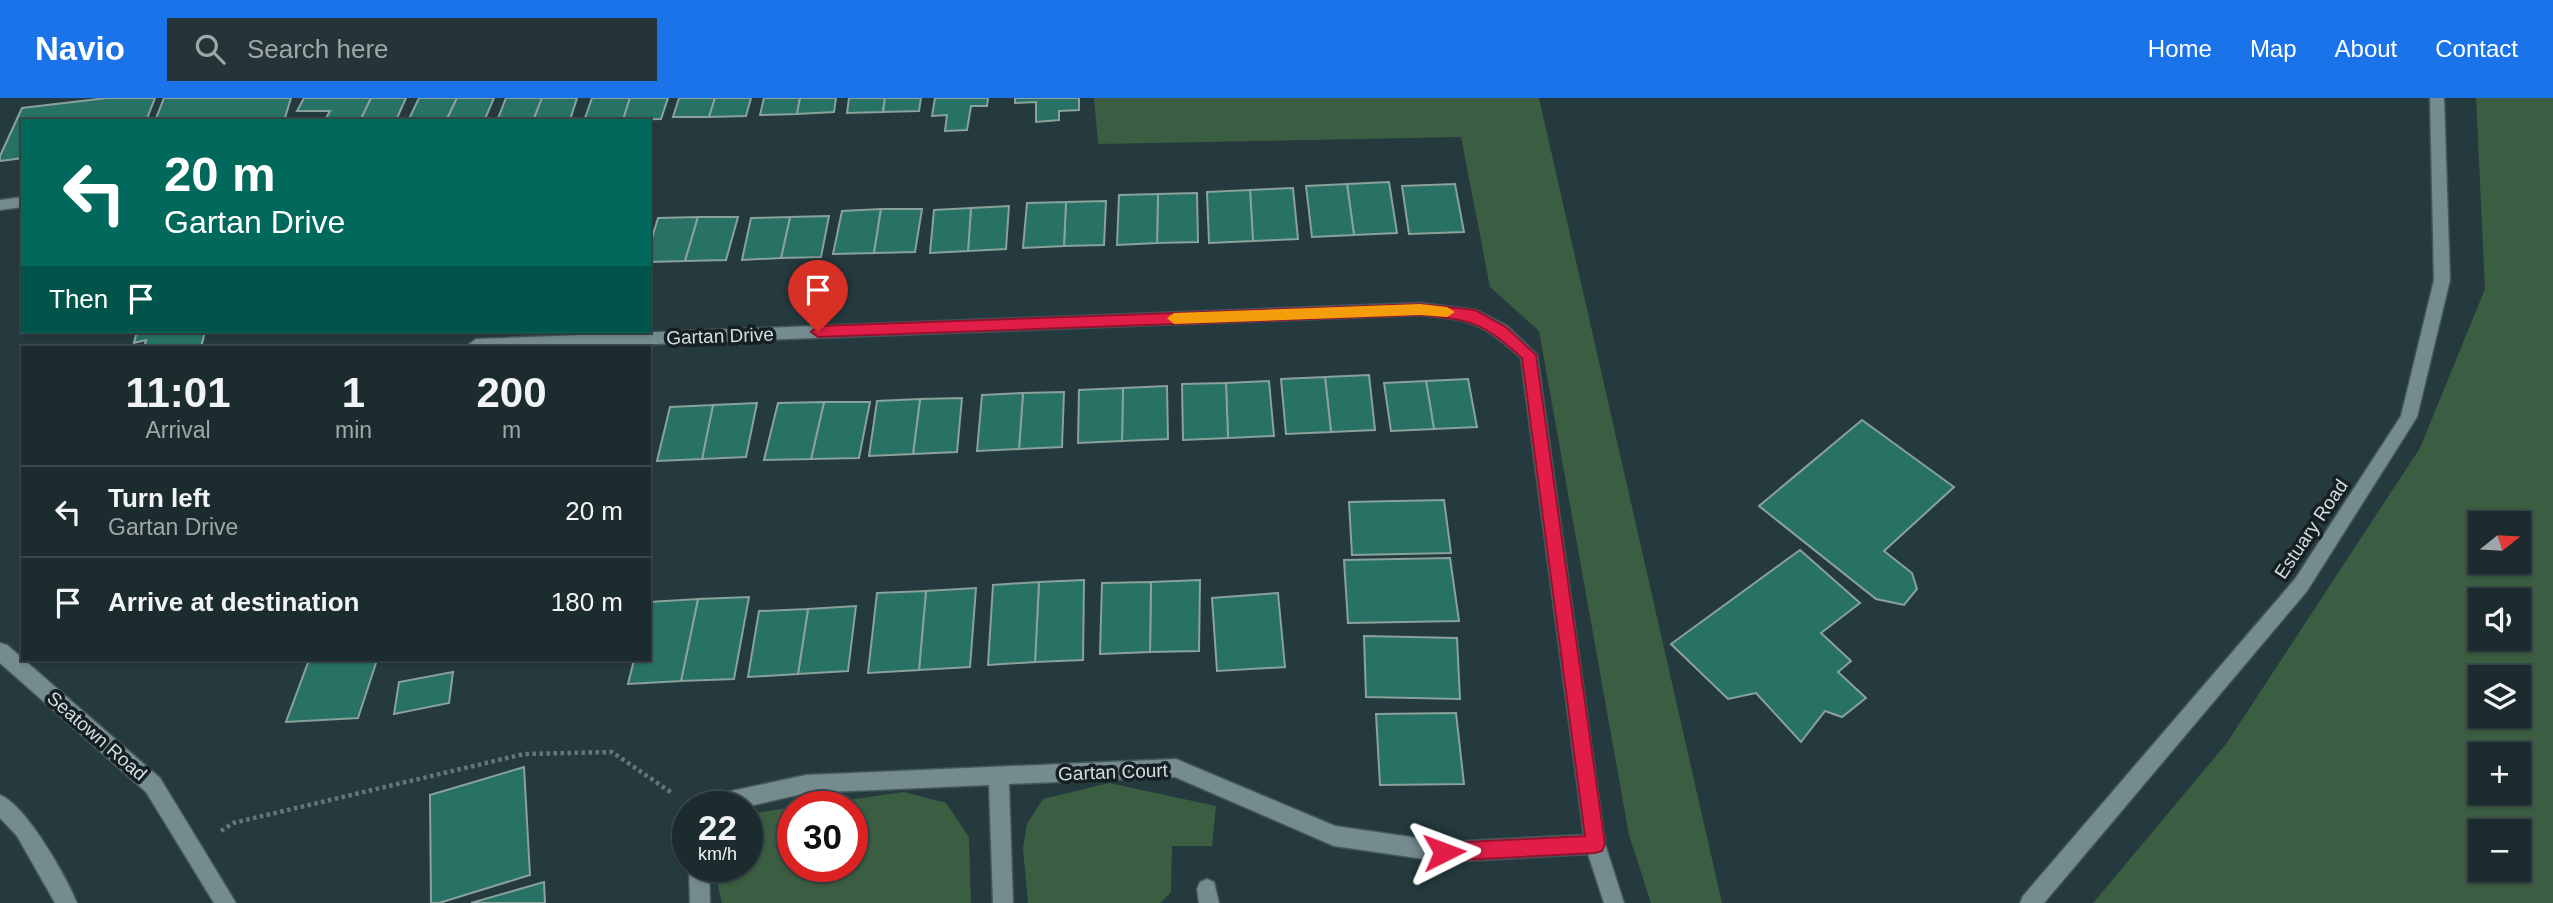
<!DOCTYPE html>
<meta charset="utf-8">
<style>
:root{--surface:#1c2c2e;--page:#253436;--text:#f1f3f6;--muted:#a0a7aa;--line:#3a484a;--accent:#1a73e8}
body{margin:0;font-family:Arial,sans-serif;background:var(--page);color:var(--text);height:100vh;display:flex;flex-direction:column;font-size:26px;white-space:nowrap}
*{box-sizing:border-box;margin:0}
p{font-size:23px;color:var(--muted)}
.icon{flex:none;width:38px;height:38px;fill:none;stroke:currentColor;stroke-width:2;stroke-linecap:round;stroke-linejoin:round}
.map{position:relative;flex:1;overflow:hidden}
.sheet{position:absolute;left:21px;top:248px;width:630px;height:315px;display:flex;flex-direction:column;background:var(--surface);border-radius:0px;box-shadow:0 2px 5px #0004,0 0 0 2px var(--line)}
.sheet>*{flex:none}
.guide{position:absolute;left:21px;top:21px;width:630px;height:214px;border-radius:0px;box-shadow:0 2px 5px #0004,0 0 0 2px var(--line);background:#00695c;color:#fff;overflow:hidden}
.needle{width:46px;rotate:72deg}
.tools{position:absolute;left:2468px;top:413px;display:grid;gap:14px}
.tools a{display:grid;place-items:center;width:63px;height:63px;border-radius:0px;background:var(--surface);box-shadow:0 2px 5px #0004,0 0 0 2px var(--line);font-size:35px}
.speed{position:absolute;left:672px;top:693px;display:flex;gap:14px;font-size:35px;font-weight:700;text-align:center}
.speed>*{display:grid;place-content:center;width:91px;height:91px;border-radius:50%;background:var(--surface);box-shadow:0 2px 5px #0004,0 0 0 2px var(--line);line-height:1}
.speed small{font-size:18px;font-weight:400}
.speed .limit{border:10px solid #d22;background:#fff;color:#111}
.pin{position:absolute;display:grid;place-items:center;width:60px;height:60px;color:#fff;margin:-72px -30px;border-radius:50% 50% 50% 0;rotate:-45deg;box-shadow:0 0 7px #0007}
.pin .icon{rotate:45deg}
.me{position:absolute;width:77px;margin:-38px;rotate:87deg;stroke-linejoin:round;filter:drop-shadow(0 0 5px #0008)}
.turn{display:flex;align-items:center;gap:24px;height:147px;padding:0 28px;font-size:32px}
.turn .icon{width:91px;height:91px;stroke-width:2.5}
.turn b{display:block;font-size:49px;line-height:60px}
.then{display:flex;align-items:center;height:66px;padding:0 28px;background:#0003;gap:14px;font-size:26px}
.eta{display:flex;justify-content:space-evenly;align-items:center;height:119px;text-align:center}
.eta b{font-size:42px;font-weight:700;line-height:49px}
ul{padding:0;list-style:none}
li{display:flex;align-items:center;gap:21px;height:91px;padding:0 28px;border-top:2px solid var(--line)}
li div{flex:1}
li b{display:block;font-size:26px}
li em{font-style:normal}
header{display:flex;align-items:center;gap:42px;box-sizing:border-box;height:98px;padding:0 35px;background:var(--accent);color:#fff}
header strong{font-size:33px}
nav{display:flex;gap:38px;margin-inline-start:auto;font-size:24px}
.search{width:490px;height:63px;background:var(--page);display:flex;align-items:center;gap:18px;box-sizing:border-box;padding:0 24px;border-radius:0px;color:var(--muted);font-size:26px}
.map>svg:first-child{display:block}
</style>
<header>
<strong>Navio</strong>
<div class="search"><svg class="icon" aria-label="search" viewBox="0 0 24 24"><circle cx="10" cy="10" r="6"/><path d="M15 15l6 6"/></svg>Search here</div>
<nav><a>Home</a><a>Map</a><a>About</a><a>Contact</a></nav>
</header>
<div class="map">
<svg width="2553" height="805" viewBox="0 0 2553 805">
<rect width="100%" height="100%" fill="#253a3e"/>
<g fill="#3b5d41" fill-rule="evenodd">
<polygon points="1094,0 1539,0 1722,805 1651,805 1629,737 1539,233 1490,189 1461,39 1098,46"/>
<path d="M2476,0h77v805h-460l133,-159 194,-296 65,-159zM2480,425h38v39h-38zM2480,502h38v39h-38zM2480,579h38v39h-38zM2480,656h38v39h-38zM2480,733h38v39h-38z"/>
<polygon points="1109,685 1216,708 1212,748 1172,748 1171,794 1160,805 1028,805 1023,750 1027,726 1043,701"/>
<polygon points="904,694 946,705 969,739 971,805 722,805 716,779 718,768 747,768 747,719 755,715 793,709 793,768 852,768 852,709 798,709"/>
</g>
<g fill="#277165" stroke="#8aa19c" stroke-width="2">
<polygon points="107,0 155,0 146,23 23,23 23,60 0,63 0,58 22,10"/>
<polygon points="164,0 291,0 284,23 155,23"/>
<polygon points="304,0 371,0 361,21 325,22 330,13 297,13"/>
<polygon points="371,0 406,0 397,20 361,21"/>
<polygon points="419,0 457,0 446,23 408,23"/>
<polygon points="457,0 494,0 484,23 446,23"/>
<polygon points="506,0 542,0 533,23 497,23"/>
<polygon points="542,0 577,0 570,22 533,23"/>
<polygon points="592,0 630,0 623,22 584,23"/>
<polygon points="630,0 668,0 661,21 623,22"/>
<polygon points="679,0 715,0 709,19 673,19"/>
<polygon points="715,0 751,0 746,18 709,19"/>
<polygon points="764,0 800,0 797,16 760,17"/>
<polygon points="800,0 836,0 834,14 797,16"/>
<polygon points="849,0 885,0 883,14 847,15"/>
<polygon points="885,0 921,0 919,13 883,14"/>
<polygon points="935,0 988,0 987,8 971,8 967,32 945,33 947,17 932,18"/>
<polygon points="1015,0 1079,0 1079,12 1059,13 1059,22 1036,24 1036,4 1015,5"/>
<polygon points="1389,84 1397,135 1354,137 1347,86"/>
<polygon points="1347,86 1354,137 1312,139 1306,88"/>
<polygon points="1455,86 1464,134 1409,136 1402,88"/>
<polygon points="1293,90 1298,141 1253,143 1250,92"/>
<polygon points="1250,92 1253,143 1209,145 1207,94"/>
<polygon points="1197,95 1198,144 1157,145 1158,96"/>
<polygon points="1158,96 1157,145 1117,147 1119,97"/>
<polygon points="1106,103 1104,147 1064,148 1066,104"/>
<polygon points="1066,104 1064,148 1023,150 1027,105"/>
<polygon points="1009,108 1006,151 968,153 971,110"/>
<polygon points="971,110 968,153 930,155 934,112"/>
<polygon points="881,111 874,155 833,156 842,113"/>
<polygon points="881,111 922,111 915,154 874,155"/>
<polygon points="829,118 821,159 781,160 790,119"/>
<polygon points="698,119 685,163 649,164 649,150 658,120"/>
<polygon points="698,119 738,119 726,162 685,163"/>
<polygon points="790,119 781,160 742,162 751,120"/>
<polygon points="137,233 205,233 201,250 144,250 146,242 134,245"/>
<polygon points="1369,277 1375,332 1331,334 1325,279"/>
<polygon points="1325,279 1331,334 1286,336 1281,281"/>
<polygon points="1468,281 1477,329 1434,331 1426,283"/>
<polygon points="1269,283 1274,338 1228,340 1226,285"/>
<polygon points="1426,283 1434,331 1391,333 1384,285"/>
<polygon points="1226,285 1228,340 1183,342 1182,286"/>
<polygon points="1167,288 1168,341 1122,343 1123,290"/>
<polygon points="1123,290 1122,343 1078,345 1079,292"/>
<polygon points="1064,294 1062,349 1019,351 1023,295"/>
<polygon points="1023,295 1019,351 977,353 982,297"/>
<polygon points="962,300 957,354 913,356 920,301"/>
<polygon points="920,301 913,356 869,358 877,303"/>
<polygon points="824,304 870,304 859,360 811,361"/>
<polygon points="824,304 811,361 764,362 778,305"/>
<polygon points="757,305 746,359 702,361 713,307"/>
<polygon points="713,307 702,361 657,363 670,309"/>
<polygon points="1862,322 1954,389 1884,453 1912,475 1917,491 1904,507 1876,501 1759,408"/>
<polygon points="1444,402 1451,455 1352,457 1349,404"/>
<polygon points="1800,452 1860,505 1821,535 1851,563 1838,574 1866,600 1842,619 1825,613 1801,644 1756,595 1728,601 1671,546"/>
<polygon points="1450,460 1459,523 1348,525 1344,462"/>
<polygon points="1084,482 1083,562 1035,564 1039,484"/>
<polygon points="1200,482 1199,553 1150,554 1151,484"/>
<polygon points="1039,484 1035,564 988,567 993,487"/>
<polygon points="1151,484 1150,554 1100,556 1102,485"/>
<polygon points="976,490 970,569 919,572 926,493"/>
<polygon points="926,493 919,572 868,575 877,495"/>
<polygon points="1278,495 1285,569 1217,573 1212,500"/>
<polygon points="749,499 734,581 681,583 698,501"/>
<polygon points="698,501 681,583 628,586 634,562 649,562 649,504"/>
<polygon points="856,508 848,573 798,576 808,511"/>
<polygon points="808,511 798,576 748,579 759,513"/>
<polygon points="1364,538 1457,540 1460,601 1366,599"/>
<polygon points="309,562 377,562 358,620 286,624"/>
<polygon points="453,574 449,605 394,616 399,584"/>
<polygon points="1456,615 1464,686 1380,687 1376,616"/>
<polygon points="524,669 530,777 439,805 431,805 430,697"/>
<polygon points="544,784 545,805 471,805"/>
</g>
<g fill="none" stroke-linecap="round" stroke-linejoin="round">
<defs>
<path id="service" d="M0,697c26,10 66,81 77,108h-22l-38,-67 -17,-18z"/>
<g id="minor">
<polygon points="23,99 23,109 0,112 0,102"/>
<path d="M1420,205l56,7 31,16 30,29 68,489 19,59h-20l-16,-49 -143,8 -111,-16 -159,-69 -166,7 4,119h-20l-4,-118 -183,8 -60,14h-53l3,-7 7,-3 103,-22 370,-16 159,67 110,16 139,-7 -63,-477c-40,-36 -49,-38 -101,-43l-870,33h-80l-2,-3 8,-6z"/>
<polygon points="0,545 7,547 160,680 236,805 214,805 146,694 0,565"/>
<polygon points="689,768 709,768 710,805 690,805"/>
<polygon points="1207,781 1214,784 1219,805 1199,805 1197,791 1200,784"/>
</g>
<polygon id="tertiary" points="2430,0 2444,0 2450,182 2417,319 2307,493 2044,805 2020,805 2023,798 2295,481 2401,318 2434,182"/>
</defs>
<use href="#service" stroke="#445659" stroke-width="3"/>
<use href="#minor" stroke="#445659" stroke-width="3"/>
<use href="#tertiary" stroke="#445659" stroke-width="3"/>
<polyline stroke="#65777b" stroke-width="4.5" stroke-dasharray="3.5 3.5" stroke-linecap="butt" points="221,733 233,725 524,656 612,654 672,695"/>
<use href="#service" fill="#748b8f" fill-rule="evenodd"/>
<use href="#minor" fill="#748b8f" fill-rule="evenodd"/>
<use href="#tertiary" fill="#748b8f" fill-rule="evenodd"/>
</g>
<path fill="#e11d48" stroke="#92132f" stroke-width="2" d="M1420,206l55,6 31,17 30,28 69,489 -3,7 -7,2 -151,8 -6,-3 -3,-6 3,-6 6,-3 141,-7 -63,-478c-40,-36 -49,-38 -102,-43l-602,22 -7,-5 7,-6z"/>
<polygon fill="#f59e0b" points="1420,206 1447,209 1455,214 1447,219 1420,217 1174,226 1167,220 1174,215"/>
<g text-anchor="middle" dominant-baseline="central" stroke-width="7" stroke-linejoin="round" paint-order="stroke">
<g font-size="19" fill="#d2dee1" stroke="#161f21">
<text transform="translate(720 238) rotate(-2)">Gartan Drive</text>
<text transform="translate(2311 431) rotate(-56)">Estuary Road</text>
<text transform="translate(97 638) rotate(41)">Seatown Road</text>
<text transform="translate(1113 674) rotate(-2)">Gartan Court</text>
</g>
</g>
</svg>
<div class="tools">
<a><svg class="needle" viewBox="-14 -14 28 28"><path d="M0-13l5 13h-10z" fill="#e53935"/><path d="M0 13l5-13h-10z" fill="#a0a7aa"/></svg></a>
<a><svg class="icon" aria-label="sound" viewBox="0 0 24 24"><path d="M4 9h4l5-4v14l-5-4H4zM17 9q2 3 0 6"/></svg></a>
<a><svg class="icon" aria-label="layers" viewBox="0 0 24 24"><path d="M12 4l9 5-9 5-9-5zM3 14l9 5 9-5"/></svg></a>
<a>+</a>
<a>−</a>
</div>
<div class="speed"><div>22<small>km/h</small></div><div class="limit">30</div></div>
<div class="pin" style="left:818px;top:234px;background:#d93025"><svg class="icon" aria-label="arrive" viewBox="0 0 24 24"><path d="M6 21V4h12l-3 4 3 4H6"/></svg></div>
<svg class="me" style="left:1444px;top:754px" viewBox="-20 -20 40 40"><path d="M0-17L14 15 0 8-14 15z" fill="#e11d48" stroke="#fff" stroke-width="4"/></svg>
<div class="guide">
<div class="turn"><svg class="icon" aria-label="left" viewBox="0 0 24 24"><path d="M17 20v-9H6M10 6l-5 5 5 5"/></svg><div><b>20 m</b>Gartan Drive</div></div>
<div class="then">Then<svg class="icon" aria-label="arrive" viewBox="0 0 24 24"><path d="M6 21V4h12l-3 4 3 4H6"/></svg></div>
</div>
<section class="sheet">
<div class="eta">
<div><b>11:01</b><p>Arrival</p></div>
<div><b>1</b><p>min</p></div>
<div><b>200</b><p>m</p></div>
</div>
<ul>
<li><svg class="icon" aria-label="left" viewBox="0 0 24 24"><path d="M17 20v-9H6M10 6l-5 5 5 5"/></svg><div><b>Turn left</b><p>Gartan Drive</p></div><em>20 m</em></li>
<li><svg class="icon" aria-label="arrive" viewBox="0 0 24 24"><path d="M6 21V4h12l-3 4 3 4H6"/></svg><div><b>Arrive at destination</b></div><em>180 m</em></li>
</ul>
</section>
</div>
